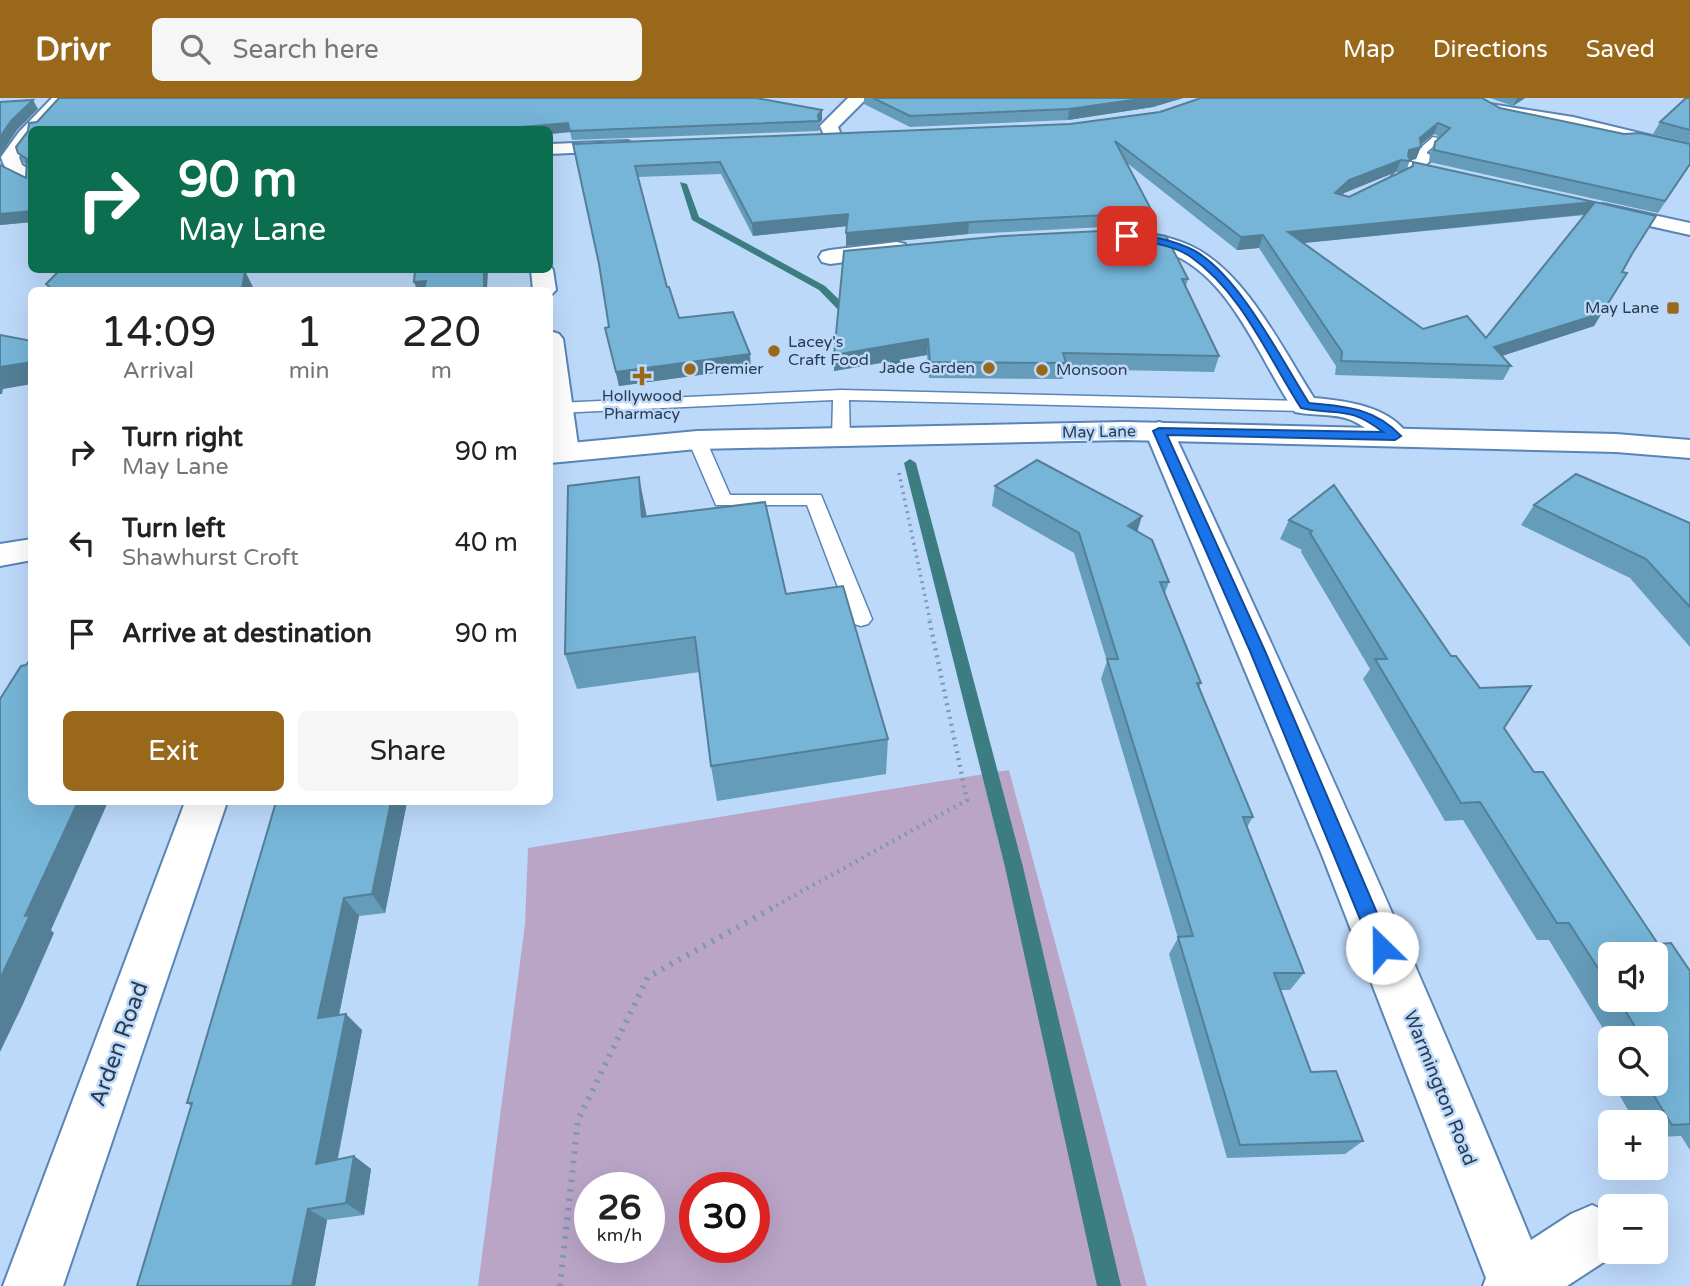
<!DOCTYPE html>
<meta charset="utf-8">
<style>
:root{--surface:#fff;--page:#f6f6f6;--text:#222;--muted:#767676;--accent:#99681b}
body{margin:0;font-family:"Varela Round",sans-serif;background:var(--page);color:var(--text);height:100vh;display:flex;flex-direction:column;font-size:26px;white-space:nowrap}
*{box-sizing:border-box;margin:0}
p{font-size:23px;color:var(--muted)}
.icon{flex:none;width:38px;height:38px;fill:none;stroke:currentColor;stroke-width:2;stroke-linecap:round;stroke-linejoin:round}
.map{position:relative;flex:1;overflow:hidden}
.details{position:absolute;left:28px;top:189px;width:525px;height:518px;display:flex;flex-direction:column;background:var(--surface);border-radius:10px;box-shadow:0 7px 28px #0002}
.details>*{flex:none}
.hud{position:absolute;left:28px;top:28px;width:525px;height:147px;border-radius:10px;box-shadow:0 7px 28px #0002;background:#0b6e4f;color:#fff;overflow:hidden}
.tools{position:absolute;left:1598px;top:844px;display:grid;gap:14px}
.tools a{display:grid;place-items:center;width:70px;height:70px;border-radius:10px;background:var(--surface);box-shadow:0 7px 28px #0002;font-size:35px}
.speed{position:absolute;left:574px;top:1074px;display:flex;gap:14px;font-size:35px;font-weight:700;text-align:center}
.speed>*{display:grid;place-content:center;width:91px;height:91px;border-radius:50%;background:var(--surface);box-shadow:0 7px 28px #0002;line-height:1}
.speed small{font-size:18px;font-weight:400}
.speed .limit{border:10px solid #d22;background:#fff;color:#111}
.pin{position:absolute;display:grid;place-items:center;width:60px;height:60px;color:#fff;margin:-30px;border-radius:14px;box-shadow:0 4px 10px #0006}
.me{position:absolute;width:77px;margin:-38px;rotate:337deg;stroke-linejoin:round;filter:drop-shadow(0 0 5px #0008)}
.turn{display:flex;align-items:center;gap:24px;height:147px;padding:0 35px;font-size:32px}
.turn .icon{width:91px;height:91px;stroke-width:2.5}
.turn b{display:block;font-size:49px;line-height:60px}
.eta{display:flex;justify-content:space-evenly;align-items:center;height:119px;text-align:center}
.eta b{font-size:42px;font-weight:600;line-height:49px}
.button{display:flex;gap:14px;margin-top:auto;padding:14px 35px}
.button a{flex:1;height:80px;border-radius:10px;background:var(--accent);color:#fff;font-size:28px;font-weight:600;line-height:80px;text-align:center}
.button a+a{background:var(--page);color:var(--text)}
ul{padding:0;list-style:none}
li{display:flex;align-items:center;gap:21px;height:91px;padding:0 35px}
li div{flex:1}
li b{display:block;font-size:26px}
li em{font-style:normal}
header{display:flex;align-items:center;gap:42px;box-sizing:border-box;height:98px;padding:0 35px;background:var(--accent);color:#fff}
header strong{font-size:33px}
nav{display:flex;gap:38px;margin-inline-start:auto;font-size:24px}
.search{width:490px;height:63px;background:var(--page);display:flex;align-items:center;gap:18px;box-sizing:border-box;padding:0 24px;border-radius:10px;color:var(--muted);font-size:26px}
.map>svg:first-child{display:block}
</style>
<header>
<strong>Drivr</strong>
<div class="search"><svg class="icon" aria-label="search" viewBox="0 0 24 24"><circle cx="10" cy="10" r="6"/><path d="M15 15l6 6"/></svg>Search here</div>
<nav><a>Map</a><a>Directions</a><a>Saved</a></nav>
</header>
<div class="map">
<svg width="1690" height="1188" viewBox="0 0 1690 1188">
<rect width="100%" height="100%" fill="#bdd9fa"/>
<path fill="#baa5c7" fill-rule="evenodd" d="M1009,672l138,516h-669l47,-362 3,-76zM590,1090h59v60h-59zM754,1090v60h-59v-60z"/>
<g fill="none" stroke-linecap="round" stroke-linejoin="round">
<g fill="#3c7d82" fill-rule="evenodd">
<polygon points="680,84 687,86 699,119 825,188 857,219 857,223 849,223 819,192 692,122"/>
<polygon points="875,245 883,245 903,266 903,270 895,270 875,249"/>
<polygon points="910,361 916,365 1023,769 1121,1188 1097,1188 1005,769 904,365"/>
</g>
<defs>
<g id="service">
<polygon points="1433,39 1442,41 1427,54 1427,62 1419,62 1417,53"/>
<polygon points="841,292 1305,303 1313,308 1305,313 849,302 850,341 841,346 832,341 833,302 557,315 550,311 551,307 557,305"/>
<polygon points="697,337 706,342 730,397 821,397 872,521 868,526 861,528 854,526 850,521 807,407 716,407 688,342"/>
</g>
<g id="minor">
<path d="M52,0h17l-28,32h-9v9l-13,18 3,8 10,6v15c-16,-4 -27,-14 -31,-29l18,-25z"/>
<polygon points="848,0 867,0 838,29 842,40 839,44 827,44 820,28"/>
<polygon points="1490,6 1573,19 1690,47 1690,57 1573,29 1484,14 1482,11"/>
<polygon points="628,43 637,48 634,52 550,56 550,46"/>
<path d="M1423,55l6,1 3,4 -3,4 -21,18h-14l-2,-4c7,-9 20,-21 31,-23z"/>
<polygon points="1603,106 1690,125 1690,137 1596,116 1593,112 1596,108"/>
<path d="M1118,132c26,2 49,5 73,16 55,26 91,103 123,152 33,3 75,8 95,38l-4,6c-23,6 -34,-14 -54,-22 -17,-7 -38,-4 -56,-8 -34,-50 -63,-132 -121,-157 -21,-10 -42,-9 -64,-14l-3,-5 3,-5z"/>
<polygon points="897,144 905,146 908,151 905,156 830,166 822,164 819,159 822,154 830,152"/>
<polygon points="550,167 553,172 556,192 550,198 550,192 533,192 531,172 550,172"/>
<polygon points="550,233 559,236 563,241 579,354 574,360 564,363 554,360 550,354"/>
<path d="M1159,324l10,3 4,6c125,267 246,536 358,809l40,-26 21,-9 18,8v38h5l-2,5 -46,30h-84l3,-8 -164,-423 -177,-424 4,-6z"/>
<polygon points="185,704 227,704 63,1188 3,1188"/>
</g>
<g id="tertiary">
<polygon points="1125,324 1616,336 1690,342 1690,360 1616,354 1125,342 697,351 550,365 550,347 697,333"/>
<polygon points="32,441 32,462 0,468 0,446"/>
</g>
</defs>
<use href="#service" stroke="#5984b6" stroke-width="3"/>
<use href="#minor" stroke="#5984b6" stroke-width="4"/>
<use href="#tertiary" stroke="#5984b6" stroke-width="4"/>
<polyline stroke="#7f97b3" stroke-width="3.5" stroke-dasharray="2 4.5" stroke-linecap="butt" points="899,375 930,522"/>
<polyline stroke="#7f97b3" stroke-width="4.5" stroke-dasharray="2 5" stroke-linecap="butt" points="770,811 967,702 929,520"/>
<polyline stroke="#7f97b3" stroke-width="6" stroke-dasharray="2.5 7" stroke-linecap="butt" points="560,1188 578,1022 648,879 774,809"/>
<use href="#service" fill="#fff" fill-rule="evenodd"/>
<use href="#minor" fill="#fff" fill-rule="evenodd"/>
<use href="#tertiary" fill="#fff" fill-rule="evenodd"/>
</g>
<g fill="#659cba" fill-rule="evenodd">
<polygon points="59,0 756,0 822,12 822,22 819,25 819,33 572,42 570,34 550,36 550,32 32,32 32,124 0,127 0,64 1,68 26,80 27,67 24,65 16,49 28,33 29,25 37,24"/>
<polygon points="864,0 1183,0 1153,9 1068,22 910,29 864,6"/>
<polygon points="1490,0 1525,0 1513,8"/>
<polygon points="1690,0 1690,45 1653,36 1660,24"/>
<path d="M1500,10l190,57 -32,48 -229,-51 1,-9 5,-11 5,-5 -6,-3 -13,11 -5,14 -6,1 -3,9 4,-2 2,-5 181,40 37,53 -37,71 -92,30 9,10 -8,14 -168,-5 1,-9 -77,-118 -22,2 -110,-87 28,54 -3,13 -28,-4 -156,8 -122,12 1,-20 -94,10 -32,-62 -83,3 29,110 12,31 72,50 -132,18 -14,-58 4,-1 -9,-59 -27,-124 497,-20 90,-12zM1396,74h5l-52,25 -7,-2 2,-2zM1585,117l-99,123 -63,-9 -119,-86z"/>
<polygon points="1003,138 1188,181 1186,188 1219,258 1214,274 1065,271 1063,281 929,280 927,257 834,273 834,257"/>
<path d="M1334,387l117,171 53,72 30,44 124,172 32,27v179l-9,-14 -25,1v-15h-21l-18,-31 13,-8h26v-45h-46v2l-61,-100h-12l-74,-120 -18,1 -82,-142 7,-10 -69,-117 1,-2 -22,-11 9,-19zM1610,856l46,45h-46z"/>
<polygon points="995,388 1137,434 1169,484 1165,495 1201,585 1199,589 1253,719 1247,729 1304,875 1290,892 1280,892 1311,974 1363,1043 1345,1056 1227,1060 1169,856 1178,840 1101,581 1107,563 1074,455 992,408"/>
<polygon points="1534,407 1690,425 1690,549 1630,480 1521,427"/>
<polygon points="646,418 786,496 888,641 886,676 717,703 711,668 700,574 577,591 565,556"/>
<polygon points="276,704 407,704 385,815 359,818 339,917 362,932 338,1061 354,1058 371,1071 364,1117 327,1122 315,1188 191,1008 187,1005"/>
</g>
<g fill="#537f97">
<polygon points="1147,0 1183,0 1153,9 1068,22 1069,11"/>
<polygon points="1517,0 1525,0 1513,8"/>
<polygon points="33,2 38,11 17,32 0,58 0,39 11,23"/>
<polygon points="822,12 822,22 819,25 818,17"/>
<polygon points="568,25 570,34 550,36 550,32 486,32"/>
<polygon points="1438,25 1434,36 1416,50 1421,49 1416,61 1408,63 1405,62 1409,52 1420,40"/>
<polygon points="1401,62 1396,74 1344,95 1331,107 1335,95 1349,82"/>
<polygon points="1594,104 1587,116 1284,147 1288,134"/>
<polygon points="32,113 32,124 0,127 0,116"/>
<polygon points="848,116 848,128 753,138 752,125"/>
<polygon points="969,124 968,136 846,148 846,135"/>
<polygon points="1263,137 1259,150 1237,152 1241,139"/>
<polygon points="484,172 488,172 487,192 484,192"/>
<polygon points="245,173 254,191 254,192 242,192"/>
<polygon points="426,183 429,192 417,192 414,184"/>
<polygon points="1602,215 1594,228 1486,263 1494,249"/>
<polygon points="928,241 927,257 834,273 834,257"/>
<polygon points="750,256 751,270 619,288 616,274"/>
<polygon points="32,264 32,286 3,291 2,296 0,296 0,269"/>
<polygon points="639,379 646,414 650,454 642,419"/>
<polygon points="1142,418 1136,438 1128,428"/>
<polygon points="78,704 108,704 51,832 54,835 23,906 0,954 0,881 25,818"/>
<polygon points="391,704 407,704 385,815 372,796"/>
<polygon points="344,800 359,818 335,936 318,920"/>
<polygon points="346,916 362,932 334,1078 316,1066"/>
<polygon points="354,1058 371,1071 364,1117 346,1105"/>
<polygon points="308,1111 327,1122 315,1188 292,1188"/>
</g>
<g fill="#76b5d8" stroke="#537f97" stroke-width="2">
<polygon points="59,0 756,0 822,12 818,17 819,23 570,33 568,25 486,32 32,32 32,113 0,116 0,67 26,80 27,61 18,55 16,49 28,33 29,25 37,24"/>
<polygon points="873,0 1147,0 1069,11 910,18"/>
<polygon points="1201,0 1482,0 1500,10 1624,36 1640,35 1690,46 1690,66 1665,103 1434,52 1435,44 1450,30 1438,25 1420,40 1421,49 1409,52 1408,58 1411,63 1401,62 1349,82 1335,95 1349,99 1413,68 1413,64 1594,104 1288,134 1423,231 1467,218 1486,240 1595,104 1656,118 1632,156 1622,174 1627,175 1602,215 1494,249 1511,268 1341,263 1342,254 1263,137 1241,139 1115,43 1155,119 1127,116 969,124 846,135 848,116 752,125 720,64 635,68 667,189 669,189 679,220 733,214 750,256 616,274 605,230 609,229 599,166 573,46 1070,26 1160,14"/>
<polygon points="1686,0 1690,0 1690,32 1660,24"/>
<polygon points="33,2 11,23 0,39 0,4"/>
<polygon points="1121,132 1166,138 1188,181 1182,181 1219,258 1063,255 1066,265 930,264 928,241 834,257 844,153 1003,138"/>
<polygon points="60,172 240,172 245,173 242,192 53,192 46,186"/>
<polygon points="415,172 484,172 484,192 424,192 426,183 414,184"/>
<polygon points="0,237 32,243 32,264 0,269"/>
<polygon points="1037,362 1142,418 1128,428 1152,442 1169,484 1160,484 1201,585 1197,585 1253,719 1243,719 1304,875 1274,875 1311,974 1336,973 1363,1043 1240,1047 1178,839 1193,838 1107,561 1118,561 1079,435 995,388"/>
<polygon points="1576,376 1690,425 1690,509 1646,461 1534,407"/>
<polygon points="639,379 642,419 765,404 786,496 843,488 888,641 711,668 695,539 565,556 568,388"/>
<polygon points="1334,387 1451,558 1456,558 1480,590 1531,588 1504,630 1534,674 1543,674 1658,846 1671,845 1690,873 1690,1026 1672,1027 1646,985 1656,985 1656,978 1666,977 1656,961 1656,940 1642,940 1618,901 1656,901 1656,856 1610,856 1610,889 1569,825 1557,825 1480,704 1461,705 1375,561 1387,561 1310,435 1312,433 1289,422"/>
<polygon points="32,559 32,704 78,704 25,818 30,817 0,881 0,601 21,568 26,567"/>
<polygon points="276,704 391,704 372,796 344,800 318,920 346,916 316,1066 354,1058 346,1105 308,1111 292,1188 137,1188 192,1005 187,1005"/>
</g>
<path fill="#1a73e8" stroke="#114b97" stroke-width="2" d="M1127,135c23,3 48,7 68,18 45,26 86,108 114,152 36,3 66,5 92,33l-6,4 -228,-5 98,216 127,297 -3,7 -7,2 -7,-2 -3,-7 -122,-297 -97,-220 6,-3 224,4c-35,-27 -44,-16 -82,-24 -33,-51 -59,-115 -110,-151 -19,-13 -45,-15 -67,-19l-1,-2z"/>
<g fill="#99681b" stroke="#bdd9fa" stroke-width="2.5">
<rect x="1666" y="203" width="14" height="14" rx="3.5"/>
<circle cx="774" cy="253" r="7"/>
<circle cx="989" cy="270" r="7"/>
<circle cx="690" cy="271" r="7"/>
<circle cx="1042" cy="272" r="7"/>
<path d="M638.5 267.5h7v7h7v7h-7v7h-7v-7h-7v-7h7z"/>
</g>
<g text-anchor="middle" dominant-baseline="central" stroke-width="5" stroke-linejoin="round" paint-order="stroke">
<g font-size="16" fill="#2a3c52" stroke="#bdd9fa" text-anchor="start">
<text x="1659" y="210" text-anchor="end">May Lane</text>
<text x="788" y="244">Lacey's<tspan x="788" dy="18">Craft Food</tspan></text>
<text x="975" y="270" text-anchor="end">Jade Garden</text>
<text x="704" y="271">Premier</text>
<text x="1056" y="272">Monsoon</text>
<text x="642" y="298" text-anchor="middle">Hollywood<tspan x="642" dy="18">Pharmacy</tspan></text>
</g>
<g font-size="16" fill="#2a3c52" stroke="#bdd9fa">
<text transform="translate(1099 334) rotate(-1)">May Lane</text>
</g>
<g font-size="19" fill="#2a3c52" stroke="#bdd9fa">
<text transform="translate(1440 990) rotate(68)">Warmington Road</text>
</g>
<g font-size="23" fill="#2a3c52" stroke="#bdd9fa">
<text transform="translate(119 946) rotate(-70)">Arden Road</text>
</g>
</g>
</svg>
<div class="tools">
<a><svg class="icon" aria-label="sound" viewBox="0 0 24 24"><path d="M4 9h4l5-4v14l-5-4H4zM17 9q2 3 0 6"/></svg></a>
<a><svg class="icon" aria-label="search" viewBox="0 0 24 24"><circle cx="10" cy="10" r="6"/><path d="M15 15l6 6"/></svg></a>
<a>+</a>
<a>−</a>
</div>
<div class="speed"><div>26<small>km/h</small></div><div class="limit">30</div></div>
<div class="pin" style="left:1127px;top:138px;background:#d93025"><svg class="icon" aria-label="arrive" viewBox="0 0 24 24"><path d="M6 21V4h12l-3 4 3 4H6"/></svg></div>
<svg class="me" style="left:1382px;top:850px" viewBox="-20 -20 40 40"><circle r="19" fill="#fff"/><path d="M0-13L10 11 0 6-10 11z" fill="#1a73e8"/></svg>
<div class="hud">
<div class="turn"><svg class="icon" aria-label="right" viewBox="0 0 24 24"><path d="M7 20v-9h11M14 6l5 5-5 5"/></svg><div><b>90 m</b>May Lane</div></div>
</div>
<section class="details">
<div class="eta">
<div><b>14:09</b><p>Arrival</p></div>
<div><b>1</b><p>min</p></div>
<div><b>220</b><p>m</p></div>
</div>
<ul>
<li><svg class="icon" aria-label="right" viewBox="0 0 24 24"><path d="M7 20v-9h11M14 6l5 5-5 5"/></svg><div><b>Turn right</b><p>May Lane</p></div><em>90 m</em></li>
<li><svg class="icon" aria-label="left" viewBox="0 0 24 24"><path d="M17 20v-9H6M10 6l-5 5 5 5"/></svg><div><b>Turn left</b><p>Shawhurst Croft</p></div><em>40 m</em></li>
<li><svg class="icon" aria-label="arrive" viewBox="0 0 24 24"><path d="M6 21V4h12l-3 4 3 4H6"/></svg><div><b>Arrive at destination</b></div><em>90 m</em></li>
</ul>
<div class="button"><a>Exit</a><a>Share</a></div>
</section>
</div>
